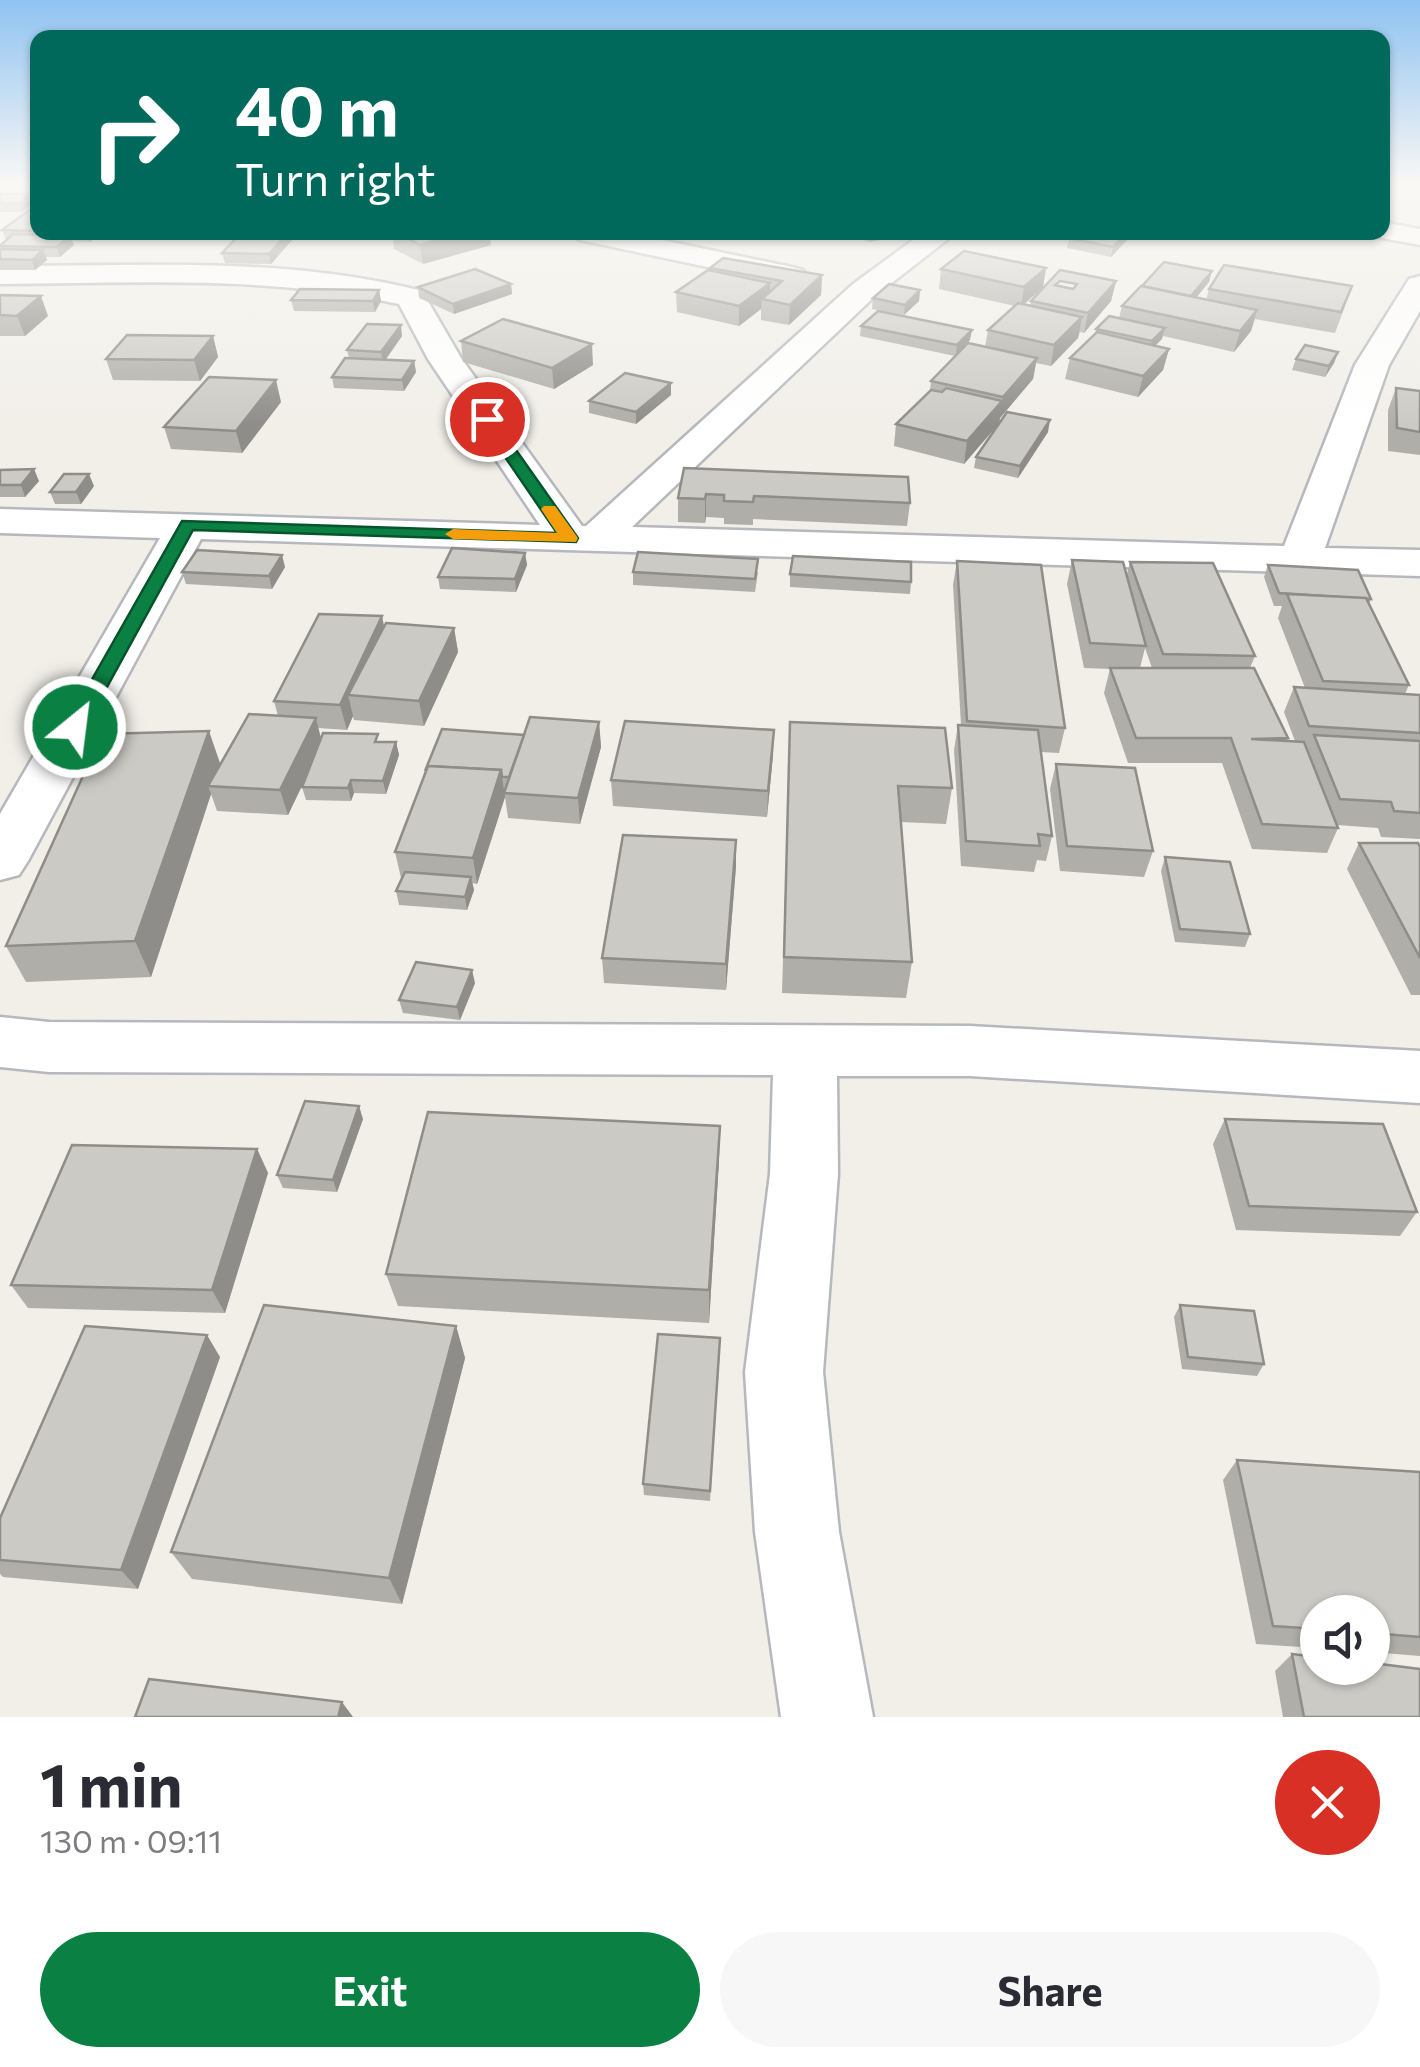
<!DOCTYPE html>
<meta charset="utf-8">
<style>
:root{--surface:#fff;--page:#f7f7f7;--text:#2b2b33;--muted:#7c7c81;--accent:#0b8043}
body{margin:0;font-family:Commissioner,sans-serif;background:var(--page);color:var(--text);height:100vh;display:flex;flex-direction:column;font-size:38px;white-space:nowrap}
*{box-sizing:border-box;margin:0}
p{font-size:32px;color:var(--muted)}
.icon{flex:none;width:55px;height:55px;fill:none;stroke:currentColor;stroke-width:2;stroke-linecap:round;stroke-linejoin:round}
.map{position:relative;height:1717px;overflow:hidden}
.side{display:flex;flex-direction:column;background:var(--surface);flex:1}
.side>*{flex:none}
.top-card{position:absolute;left:30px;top:30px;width:1360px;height:210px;border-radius:20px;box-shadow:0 2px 8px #0004;background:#00695c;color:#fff;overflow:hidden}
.tools{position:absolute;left:1300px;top:1595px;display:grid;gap:20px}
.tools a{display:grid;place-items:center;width:90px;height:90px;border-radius:50%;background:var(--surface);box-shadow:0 2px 8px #0004;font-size:50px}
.pin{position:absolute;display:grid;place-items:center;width:85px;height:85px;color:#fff;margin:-42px;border:5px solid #fff;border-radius:50%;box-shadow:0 2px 10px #0007}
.me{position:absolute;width:110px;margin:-55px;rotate:29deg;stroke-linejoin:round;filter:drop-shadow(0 0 8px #0008)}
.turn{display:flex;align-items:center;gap:35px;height:210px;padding:0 40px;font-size:45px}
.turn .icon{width:130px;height:130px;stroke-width:2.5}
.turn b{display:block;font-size:70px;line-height:85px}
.round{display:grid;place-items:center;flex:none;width:105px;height:105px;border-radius:52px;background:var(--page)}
.summary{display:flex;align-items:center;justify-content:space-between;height:170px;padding:0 40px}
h1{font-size:60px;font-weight:700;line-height:75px}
.action{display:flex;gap:20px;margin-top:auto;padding:20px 40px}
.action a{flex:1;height:115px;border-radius:60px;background:var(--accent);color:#fff;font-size:40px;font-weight:700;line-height:115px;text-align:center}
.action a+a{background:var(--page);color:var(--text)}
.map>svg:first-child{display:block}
</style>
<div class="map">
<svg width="1420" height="1717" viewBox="0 0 1420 1717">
<rect width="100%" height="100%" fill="#f1efe8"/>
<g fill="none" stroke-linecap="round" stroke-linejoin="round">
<defs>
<g id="minor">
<polygon points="1382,222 1420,229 1420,245 1372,236 1370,232 1382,232"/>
<polygon points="566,232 623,232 792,267 803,270 807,276 803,282 792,285 580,240"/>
<path d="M924,232h33l-82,64 -243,231 652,19 71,-181 54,-86 11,-3v35l-31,54 -64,183 95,2v26l-1219,-37 -173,322 -9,14 -19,5v-66l160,-276 -160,-5v-24l540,16 -112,-166 -29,-55c-131,-29 -266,-21 -399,-20v-18c141,0 284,-10 422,25l39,67 121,168h4l267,-242z"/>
<polygon points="0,1017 49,1022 970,1026 1420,1051 1420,1103 970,1076 837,1076 838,1174 823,1372 839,1532 873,1717 781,1717 755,1532 745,1372 770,1174 773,1075 49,1072 0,1067"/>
</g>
</defs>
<use href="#minor" stroke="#b5b8bc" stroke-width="5"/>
<use href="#minor" fill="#fff" fill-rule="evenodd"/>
</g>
<g fill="#afaea9" fill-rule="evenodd">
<polygon points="0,194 32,204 22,212 0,212"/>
<polygon points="38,208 38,232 103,232 90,242 72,241 74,245 60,257 46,257 47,260 35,270 0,270 0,246 6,240 2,230"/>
<polygon points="242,232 292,232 293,239 271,264 225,263 222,253"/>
<polygon points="300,232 349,232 348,234"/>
<polygon points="392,232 489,232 491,245 423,264 394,249"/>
<polygon points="838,232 892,232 880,240 869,242"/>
<polygon points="1069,238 1128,239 1111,257 1067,248"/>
<polygon points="710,268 822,275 821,295 789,325 761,320 761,309 739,326 677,312 676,292 710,270"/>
<path d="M1046,268l-3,19 -19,17 6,2 1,-5 29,-31 56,11 -5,20 -27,32 -4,-1 -2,6 -27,28 -15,-3 -3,16 -33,39 -1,5 49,9 -30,46 -44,-10 2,-11 22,-32 -34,39 -70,-18 2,-22 34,-33 1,-10 24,-25 -95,-20 1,-10 109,14 -8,9 23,-2 3,-17 27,-24 -76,-17 2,-20zM1060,281l17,3 -4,5 -18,-4z"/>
<polygon points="1212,271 1209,282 1196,298 1206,300 1209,289 1345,306 1335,333 1255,319 1251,331 1234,352 1163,336 1155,346 1169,349 1163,370 1138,397 1065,379 1070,358 1095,334 1096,329 1119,318 1122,306"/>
<polygon points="511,284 512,294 454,314 419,298 418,287"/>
<polygon points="379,290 381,301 375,312 294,311 291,300"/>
<polygon points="920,290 919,301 904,315 872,309 873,298"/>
<polygon points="0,295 48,316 25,336 0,336"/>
<polygon points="213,336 218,357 200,381 113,380 106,359"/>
<polygon points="402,336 386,359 414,361 416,372 404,391 334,388 332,377 349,358 347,350"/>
<polygon points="461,341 593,365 554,389 463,362"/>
<polygon points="1338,352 1334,363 1325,377 1292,370 1296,359"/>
<polygon points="1396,388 1420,391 1420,455 1388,451 1388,410"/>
<polygon points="671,395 636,424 589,413 589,401"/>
<polygon points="281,402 242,453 171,449 164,427"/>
<polygon points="684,468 910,503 907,526 753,519 753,525 724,524 724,518 706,517 705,523 678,522 678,498"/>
<polygon points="0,470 39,481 25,497 0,497"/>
<polygon points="94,486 81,504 55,504 50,492"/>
<polygon points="525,553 527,565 516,592 440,589 438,577"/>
<path d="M1072,560l55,14 3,-12 125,94 -5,12 38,70 -1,3h8l-11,-29 10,-25 11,1 -27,-70 4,-12h-8l-10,-29 4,-12 103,34 -2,5 40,81 -4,9 15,1v144l-39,-2 -3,-9 -41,-3 1,3 -11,25 -75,-4 -30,-86h-94l-24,-70 6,-24 -26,-1 -17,-84zM1145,648l7,20h-12z"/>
<polygon points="957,561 1065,728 1059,753 1041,752 1052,836 1046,861 1037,860 1034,872 961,866 954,750 958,725 961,725 953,585"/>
<polygon points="285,567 272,589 186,584 182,572"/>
<polygon points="633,572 758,572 755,592 633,585"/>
<polygon points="790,574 911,582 910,594 790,587"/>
<polygon points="384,627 454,628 458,652 424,726 354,720 353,716 347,730 318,728 321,738 396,742 399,755 386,794 354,793 351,801 306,800 302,787 305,780 288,815 217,811 211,794 151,977 26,982 6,946 278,716 274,701"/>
<polygon points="599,722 601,747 580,824 508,818 505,797 477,884 472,883 474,890 467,910 399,905 396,891 402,878 401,878 395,852 524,735"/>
<polygon points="790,722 952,788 946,824 901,822 912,962 906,998 782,993"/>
<polygon points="773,755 767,817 613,806 611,780"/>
<polygon points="1056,764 1153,851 1144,877 1060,871 1050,789"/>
<polygon points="1359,843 1420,847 1420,995 1411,995 1347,869"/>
<polygon points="1165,857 1250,934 1245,947 1175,942 1161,871"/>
<polygon points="736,866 726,990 604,983 602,958"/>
<polygon points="475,983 460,1020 403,1013 399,1000"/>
<polygon points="363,1119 337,1192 283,1188 277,1175"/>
<polygon points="1225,1119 1417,1212 1400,1236 1236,1230 1213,1144"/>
<polygon points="257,1149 268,1173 225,1313 28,1308 11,1285"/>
<polygon points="719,1160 709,1323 398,1306 386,1274"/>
<polygon points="1180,1305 1264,1364 1257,1376 1182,1369 1174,1317"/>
<polygon points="456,1326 465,1358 402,1604 192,1579 171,1552"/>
<polygon points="720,1350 710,1501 644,1495 643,1484"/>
<polygon points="220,1357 138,1589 3,1577 0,1574 0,1518"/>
<polygon points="1237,1460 1420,1472 1420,1656 1372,1652 1372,1612 1318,1612 1318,1648 1256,1644 1223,1480"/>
<polygon points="1292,1654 1420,1717 1283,1717 1275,1671"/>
</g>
<g fill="#8f8d8a">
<polygon points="29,194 32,204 22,212 19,203"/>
<polygon points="60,232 67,232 68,237 70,235 74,245 60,257 57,247 63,242"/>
<polygon points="87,232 103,232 90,242"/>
<polygon points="288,232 292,232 293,239 271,264 269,254"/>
<polygon points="465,232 489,232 491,245 423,264 420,245"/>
<polygon points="869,232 892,232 880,240 869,242"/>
<polygon points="1127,232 1129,232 1128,239 1111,257 1113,247"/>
<polygon points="43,250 47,260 35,270 32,260"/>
<polygon points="1046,268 1043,287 1021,307 1024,287"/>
<polygon points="1212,271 1209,282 1186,310 1188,299"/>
<polygon points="822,275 821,295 789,325 790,305"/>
<polygon points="1116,281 1111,301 1084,333 1088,313"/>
<polygon points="770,283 770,301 762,299 761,309 739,326 739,306"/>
<polygon points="511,284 512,294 454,314 453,304"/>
<polygon points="379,290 381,301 375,312 373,301"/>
<polygon points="920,290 919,301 904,315 905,305"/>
<polygon points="41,296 48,316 25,336 17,316"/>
<polygon points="1257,310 1251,331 1234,352 1240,331"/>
<polygon points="1082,317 1078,338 1051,366 1054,345"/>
<polygon points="401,325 402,336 383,363 381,352"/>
<polygon points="1165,328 1162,339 1149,352 1152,341"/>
<polygon points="972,330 970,340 956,356 957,345"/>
<polygon points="213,336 218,357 200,381 194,360"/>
<polygon points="592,344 593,365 554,389 552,368"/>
<polygon points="1169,349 1163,370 1138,397 1143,376"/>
<polygon points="1338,352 1334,363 1325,377 1329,366"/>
<polygon points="1037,358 1033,379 1000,418 999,423 964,464 967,441 1002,402 1003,397"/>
<polygon points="414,361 416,372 404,391 402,380"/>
<polygon points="276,380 281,402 242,453 236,431"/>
<polygon points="671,383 671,395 636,424 636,412"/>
<polygon points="1050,420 1048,432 1018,478 1020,466"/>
<polygon points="34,469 39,481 25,497 21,485"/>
<polygon points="89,474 94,486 81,504 76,492"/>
<polygon points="706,494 706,517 705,523 705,499"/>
<polygon points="525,553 527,565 516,592 515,579"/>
<polygon points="282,555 285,567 272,589 269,576"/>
<polygon points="382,616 387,640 348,695 353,716 347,730 340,705"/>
<polygon points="454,628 458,652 424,726 419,701"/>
<polygon points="316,718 322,743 288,815 280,790"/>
<polygon points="599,722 601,747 580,824 578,798"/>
<polygon points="774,730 773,755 767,817 768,791"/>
<polygon points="209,731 221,766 208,786 211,794 151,977 135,941"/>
<polygon points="396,742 399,755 386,794 383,781"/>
<polygon points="501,770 505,797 477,884 473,858"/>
<polygon points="351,780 354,793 351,801 348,788"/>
<polygon points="736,840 736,866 726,990 726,964"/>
<polygon points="471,877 474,890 467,910 465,897"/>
<polygon points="472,970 475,983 460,1020 457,1007"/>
<polygon points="359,1106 363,1119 337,1192 333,1180"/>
<polygon points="720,1126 719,1160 709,1323 709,1290"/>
<polygon points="257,1149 268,1173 225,1313 212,1290"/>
<polygon points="456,1326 465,1358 402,1604 389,1578"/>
<polygon points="207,1335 220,1357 138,1589 121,1570"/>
<polygon points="342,1702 353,1717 338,1717"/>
</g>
<g fill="#cccac5" stroke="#8f8d8a" stroke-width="2.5" fill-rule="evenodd">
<polygon points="0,194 29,194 19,203 0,203"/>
<polygon points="32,208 38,208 38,231 2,230"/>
<polygon points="242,232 288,232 269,254 222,253"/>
<polygon points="396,232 465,232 420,245"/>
<polygon points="1075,232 1127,232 1113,247 1069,238"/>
<polygon points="13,234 70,235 57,247 0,246"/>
<polygon points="0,249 43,250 32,260 0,259"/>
<polygon points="964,251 1046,268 1024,287 941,269"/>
<polygon points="723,258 822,275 790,305 762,299 782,281 710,268"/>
<polygon points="1164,262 1212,271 1191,296 1142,286"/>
<polygon points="1224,265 1352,286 1341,312 1209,289"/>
<polygon points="475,269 511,284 453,304 418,287"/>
<polygon points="708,270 770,283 739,306 676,292"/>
<path d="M1060,270l56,11 -28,32 -57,-12zM1060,281l17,3 -4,5 -18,-4z"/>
<polygon points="889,284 920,290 905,305 873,298"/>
<polygon points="1141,286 1257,310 1240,331 1122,306"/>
<polygon points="300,289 379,290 373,301 291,300"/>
<polygon points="0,295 41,296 17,316 0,315"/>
<polygon points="1018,303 1082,317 1054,345 988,330"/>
<polygon points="878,311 972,330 957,345 861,326"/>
<polygon points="1109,316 1165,328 1152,341 1096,329"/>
<polygon points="503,319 592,344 552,368 461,341"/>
<polygon points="367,324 401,325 381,352 347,350"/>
<polygon points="1097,332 1169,349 1143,376 1070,358"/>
<polygon points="127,335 213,336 194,360 106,359"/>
<polygon points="968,343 1037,358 1003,397 931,381"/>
<polygon points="1305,345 1338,352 1329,366 1296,359"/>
<polygon points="345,358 414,361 402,380 332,377"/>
<polygon points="625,373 671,383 636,412 589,401"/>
<polygon points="209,377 276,380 236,431 164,427"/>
<polygon points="946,388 1002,401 967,441 896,424 931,390 942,392"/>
<polygon points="1396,388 1420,391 1420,432 1397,428"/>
<polygon points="1007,412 1050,420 1020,466 976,457"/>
<polygon points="684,468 908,477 910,503 754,496 753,502 724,501 724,495 706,494 705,499 678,498"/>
<polygon points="34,469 21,485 0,485 0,470"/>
<polygon points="64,474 89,474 76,492 50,492"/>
<polygon points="452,548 525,553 515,579 438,577"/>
<polygon points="197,550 282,555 269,576 182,572"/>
<polygon points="638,552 758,559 755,579 633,572"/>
<polygon points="793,556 911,562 911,582 790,574"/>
<polygon points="1072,560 1123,562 1146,646 1090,643"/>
<polygon points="957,561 1041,565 1065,728 967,721"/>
<polygon points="1130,562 1213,563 1255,656 1163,654"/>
<polygon points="1268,565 1358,570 1371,599 1279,593"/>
<polygon points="1287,594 1366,598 1409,685 1323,681"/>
<polygon points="319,614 382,616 340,705 274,701"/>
<polygon points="386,623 454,628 419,701 348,695"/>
<polygon points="1110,668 1254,668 1288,738 1251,739 1304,742 1338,828 1262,824 1231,738 1136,738"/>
<polygon points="1294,687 1420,695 1420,733 1309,726"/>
<polygon points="249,714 316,718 280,790 208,786"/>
<polygon points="530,717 599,722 578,798 504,793"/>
<polygon points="625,721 774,730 768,791 611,780"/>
<polygon points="790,722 945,728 952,788 898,786 912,962 784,957"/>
<polygon points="958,725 1038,730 1052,836 1038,834 1040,846 966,841"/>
<polygon points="442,729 524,735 509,777 502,777 501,770 428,766 425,771"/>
<polygon points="209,731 135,941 6,946 102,734"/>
<polygon points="323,733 378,734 375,742 396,742 383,781 351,780 348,788 302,787"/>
<polygon points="1314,735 1420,741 1420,813 1394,811 1391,802 1340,799"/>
<polygon points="1056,764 1135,768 1153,851 1067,846"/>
<polygon points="428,766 501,770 473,858 395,852"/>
<polygon points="623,835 736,840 726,964 602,958"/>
<polygon points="1359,843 1418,843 1420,847 1420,958"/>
<polygon points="1165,857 1230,862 1250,934 1180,929"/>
<polygon points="405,872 471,877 465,897 396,891"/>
<polygon points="416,962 472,970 457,1007 399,1000"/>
<polygon points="305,1101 359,1106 333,1180 277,1175"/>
<polygon points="428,1112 720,1126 709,1290 386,1274"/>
<polygon points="1225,1119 1383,1124 1417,1212 1249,1206"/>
<polygon points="72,1145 257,1149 212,1290 11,1285"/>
<polygon points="264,1305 456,1326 389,1578 171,1552"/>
<polygon points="1180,1305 1254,1311 1264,1364 1188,1357"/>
<polygon points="85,1326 207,1335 121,1570 0,1560 0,1518"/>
<polygon points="658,1334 720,1338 710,1491 643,1484"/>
<polygon points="1237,1460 1420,1472 1420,1637 1372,1633 1372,1612 1318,1612 1318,1629 1273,1626"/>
<polygon points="1292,1654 1318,1657 1318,1668 1372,1668 1372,1663 1420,1669 1420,1717 1304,1717"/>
<polygon points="149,1679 342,1702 338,1717 135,1717"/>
</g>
<linearGradient id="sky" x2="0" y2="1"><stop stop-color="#8fc3f1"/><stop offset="0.43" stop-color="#f9f8f5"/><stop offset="1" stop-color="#f9f8f5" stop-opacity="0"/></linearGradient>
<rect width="1420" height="426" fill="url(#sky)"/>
<polygon fill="#0b8043" stroke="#07532c" stroke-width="2.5" points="481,416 492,416 578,538 576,542 193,530 85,727 75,733 68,731 65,727 182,521 557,533 479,419"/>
<polygon fill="#f59e0b" points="544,506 555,506 578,538 576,542 453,539 445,534 453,529 557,533 541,509"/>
</svg>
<div class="tools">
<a><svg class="icon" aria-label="sound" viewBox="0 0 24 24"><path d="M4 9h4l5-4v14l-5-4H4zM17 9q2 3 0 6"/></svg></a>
</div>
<div class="pin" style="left:487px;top:419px;background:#d93025"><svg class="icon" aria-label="arrive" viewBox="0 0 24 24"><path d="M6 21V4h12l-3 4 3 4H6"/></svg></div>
<svg class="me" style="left:75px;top:727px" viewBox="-20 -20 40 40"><circle r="17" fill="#0b8043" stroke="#fff" stroke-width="3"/><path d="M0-11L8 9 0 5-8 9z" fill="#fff"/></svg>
<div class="top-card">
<div class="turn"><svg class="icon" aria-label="right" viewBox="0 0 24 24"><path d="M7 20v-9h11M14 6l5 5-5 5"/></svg><div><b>40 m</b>Turn right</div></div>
</div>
</div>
<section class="side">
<div class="summary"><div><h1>1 min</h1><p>130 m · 09:11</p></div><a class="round" style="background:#d93025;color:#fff"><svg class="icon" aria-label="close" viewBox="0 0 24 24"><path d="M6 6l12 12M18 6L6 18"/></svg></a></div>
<div class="action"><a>Exit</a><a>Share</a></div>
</section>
